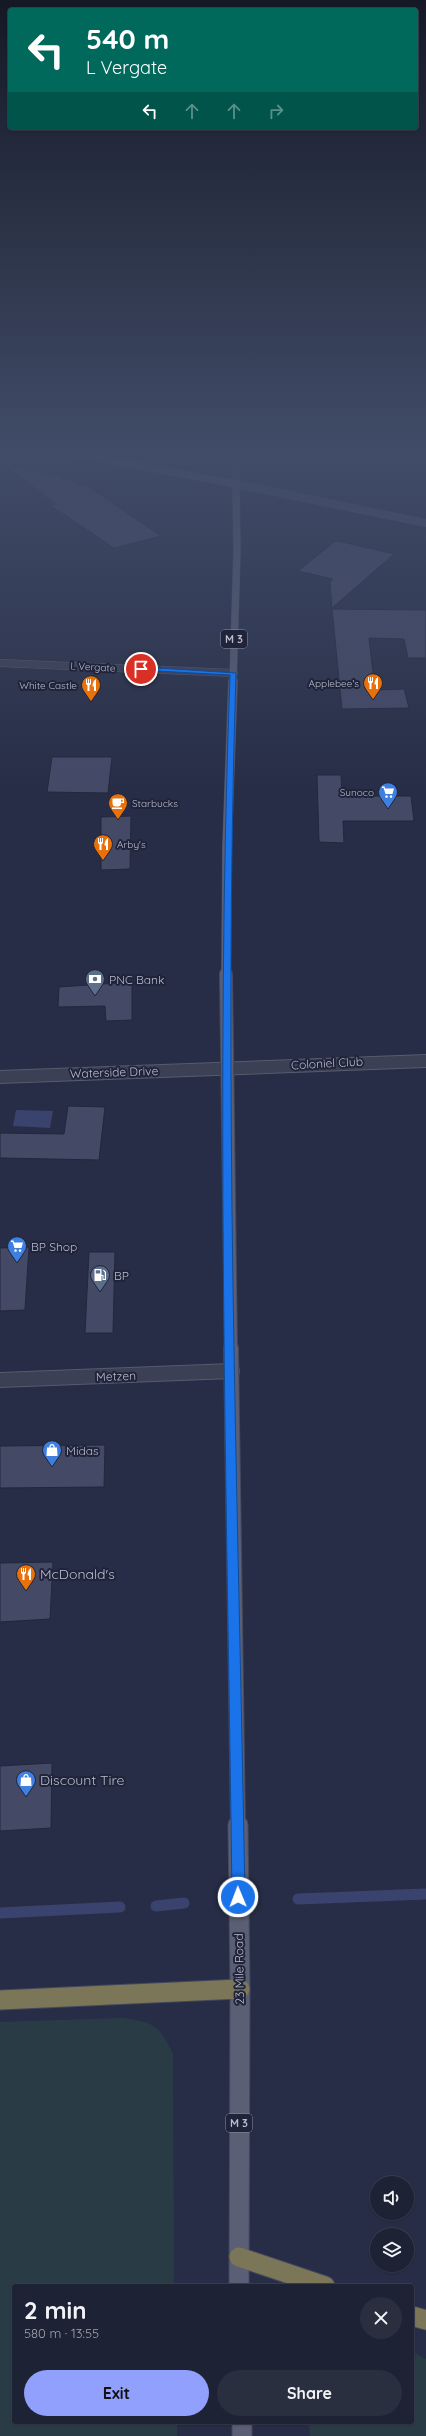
<!DOCTYPE html>
<meta charset="utf-8">
<style>
:root{--surface:#1d2234;--page:#2a2f40;--text:#f1f3f6;--muted:#a0a4ac;--line:#3b3f4f;--accent:#90a0fc}
body{margin:0;font-family:Quicksand,sans-serif;background:var(--page);color:var(--text);height:100vh;display:flex;flex-direction:column;font-size:15px;white-space:nowrap}
*{box-sizing:border-box;margin:0}
p{font-size:13px;color:var(--muted)}
.icon{flex:none;width:22px;height:22px;fill:none;stroke:currentColor;stroke-width:2;stroke-linecap:round;stroke-linejoin:round}
.map{position:relative;flex:1;overflow:hidden}
.drawer{position:absolute;left:12px;top:2284px;width:402px;height:140px;display:flex;flex-direction:column;background:var(--surface);border-radius:4px;box-shadow:0 1px 3px #0004,0 0 0 1px var(--line)}
.drawer>*{flex:none}
.guide{position:absolute;left:8px;top:8px;width:410px;height:122px;border-radius:4px;box-shadow:0 1px 3px #0004,0 0 0 1px var(--line);background:#00695c;color:#fff;overflow:hidden}
.tools{position:absolute;left:370px;top:2176px;display:grid;gap:8px}
.tools a{display:grid;place-items:center;width:44px;height:44px;border-radius:50%;background:var(--surface);box-shadow:0 1px 3px #0004,0 0 0 1px var(--line);font-size:20px}
.pin{position:absolute;display:grid;place-items:center;width:34px;height:34px;color:#fff;margin:-17px;border:2px solid #fff;border-radius:50%;box-shadow:0 1px 4px #0007}
.me{position:absolute;width:44px;margin:-22px;rotate:359deg;stroke-linejoin:round;filter:drop-shadow(0 0 3px #0008)}
.turn{display:flex;align-items:center;gap:14px;height:84px;padding:0 12px;font-size:18px}
.turn .icon{width:52px;height:52px;stroke-width:2.5}
.turn b{display:block;font-size:28px;line-height:34px}
.lanes{display:flex;align-items:center;height:38px;padding:0 12px;background:#0003;justify-content:center;gap:20px;direction:ltr}
.lanes .off{opacity:.35}
.round{display:grid;place-items:center;flex:none;width:42px;height:42px;border-radius:21px;background:var(--page)}
.headline{display:flex;align-items:center;justify-content:space-between;height:68px;padding:0 12px}
h1{font-size:24px;font-weight:700;line-height:30px}
.cta{display:flex;gap:8px;margin-top:auto;padding:8px 12px}
.cta a{flex:1;height:46px;border-radius:24px;background:var(--accent);color:#111;font-size:16px;font-weight:700;line-height:46px;text-align:center}
.cta a+a{background:var(--page);color:var(--text)}
.map>svg:first-child{display:block}
</style>
<div class="map">
<svg width="426" height="2436" viewBox="0 0 426 2436">
<rect width="100%" height="100%" fill="#272d46"/>
<g fill="#293c46">
<path d="M122,2018c32,4 37,7 51,36l1,232h-160v136h163v14h-177v-414z"/>
<polygon points="412,2351 426,2359 426,2436 310,2436 309,2422 412,2422"/>
</g>
<polygon fill="#3a436d" points="16,1110 53,1111 50,1128 13,1126"/>
<g fill="none" stroke-linecap="round" stroke-linejoin="round">
<g stroke="#3a436d" stroke-width="11">
<polyline points="298,1899 426,1894"/>
<polyline points="156,1906 184,1903"/>
<polyline points="0,1913 120,1907"/>
</g>
</g>
<g fill="#444966" stroke="#22273c">
<polygon points="4,465 58,476 64,480 70,478 81,486 86,485 161,536 114,548 50,505 56,504"/>
<polygon points="338,541 394,554 332,608 330,582 333,579 298,571 334,542"/>
<polygon points="332,609 426,610 426,658 408,658 404,639 369,638 375,690 404,689 409,708 342,709"/>
<polygon points="52,757 112,757 108,793 47,792"/>
<polygon points="317,775 341,775 342,796 411,796 414,821 343,821 344,843 319,842"/>
<polygon points="131,816 130,869 101,870 101,817"/>
<polygon points="132,982 132,1020 106,1021 105,1006 58,1007 59,987"/>
<polygon points="68,1106 105,1107 99,1160 0,1158 0,1133 64,1134"/>
<polygon points="29,1247 25,1310 0,1311 0,1248"/>
<polygon points="89,1252 115,1252 113,1333 85,1333"/>
<polygon points="105,1445 104,1487 0,1488 0,1446"/>
<polygon points="53,1562 50,1619 0,1622 0,1563"/>
<polygon points="52,1763 51,1828 0,1831 0,1766"/>
</g>
<g fill="none" stroke-linecap="round" stroke-linejoin="round">
<defs>
<polyline id="minor-far2" points="0,663 234,673"/>
<polyline id="minor-far1" points="0,1077 426,1061"/>
<polyline id="minor" points="0,1380 232,1371"/>
<polyline id="secondary" points="235,453 236,484 426,523"/>
<polyline id="primary-far4" points="72,453 236,484 237,551 233,682"/>
<polyline id="primary-far3" points="226,975 227,847 233,681"/>
<polyline id="primary-far2" points="226,974 231,1349"/>
<polyline id="primary-far1" points="231,1348 238,1826"/>
<g id="primary">
<polyline points="238,1825 240,1989 239,2286"/>
<polyline points="242,2422 242,2436"/>
</g>
<g id="motorway">
<polyline points="0,2000 240,1989"/>
<polyline points="239,2257 325,2286"/>
<polyline points="412,2316 426,2320"/>
</g>
</defs>
<use href="#minor-far2" stroke="#575b6f" stroke-width="8"/>
<use href="#minor-far1" stroke="#575b6f" stroke-width="14"/>
<use href="#minor" stroke="#575b6f" stroke-width="16"/>
<use href="#secondary" stroke="#575b6f" stroke-width="8"/>
<use href="#primary-far4" stroke="#45495e" stroke-width="8"/>
<use href="#primary-far3" stroke="#45495e" stroke-width="10"/>
<use href="#primary-far2" stroke="#45495e" stroke-width="14"/>
<use href="#primary-far1" stroke="#45495e" stroke-width="16"/>
<use href="#primary" stroke="#45495e" stroke-width="21"/>
<use href="#motorway" stroke="#43485c" stroke-width="21"/>
<use href="#minor-far2" stroke="#3b4055" stroke-width="7"/>
<use href="#minor-far1" stroke="#3b4055" stroke-width="12"/>
<use href="#minor" stroke="#3b4055" stroke-width="14"/>
<use href="#secondary" stroke="#494d68" stroke-width="7"/>
<use href="#primary-far4" stroke="#5a5f75" stroke-width="7"/>
<use href="#primary-far3" stroke="#5a5f75" stroke-width="9"/>
<use href="#primary-far2" stroke="#5a5f75" stroke-width="12"/>
<use href="#primary-far1" stroke="#5a5f75" stroke-width="14"/>
<use href="#primary" stroke="#5a5f75" stroke-width="19"/>
<use href="#motorway" stroke="#7b7658" stroke-width="19"/>
</g>
<linearGradient id="sky" x2="0" y2="1"><stop stop-color="#151926"/><stop offset="0.57" stop-color="#414c68"/><stop offset="1" stop-color="#414c68" stop-opacity="0"/></linearGradient>
<rect width="426" height="794" fill="url(#sky)"/>
<path fill="#1a73e8" stroke="#114b97" d="M141,667l95,6c-13,408 2,816 9,1224l-2,5 -5,2 -4,-2 -2,-5c-5,-407 -17,-815 -2,-1222l-91,-5z"/>
<defs>
<symbol id="restaurant-pin" viewBox="-11 -11 22 30"><path d="M0 17L-7.5 6A9.5 9.5 0 1 1 7.5 6Z" fill="#e8710a" stroke="#20243a"/><path d="M-5-6h1v4h1v-4h1v4h1v-4h1v5L-1.5 .5V6h-2V.5L-5-1ZM5-6V6H3V1.5H1.5Q1.5-4 5-6Z" fill="#fff"/></symbol>
<symbol id="supermarket-pin" viewBox="-11 -11 22 30"><path d="M0 17L-7.5 6A9.5 9.5 0 1 1 7.5 6Z" fill="#3f7fe0" stroke="#20243a"/><path d="M-6-5.5h2.5l.6 2H6L4.5 2H-2.5L-4.4-4H-6ZM-1.5 3.2a1.3 1.3 0 1 0 .1 0ZM3 3.2a1.3 1.3 0 1 0 .1 0Z" fill="#fff"/></symbol>
<symbol id="cafe-pin" viewBox="-11 -11 22 30"><path d="M0 17L-7.5 6A9.5 9.5 0 1 1 7.5 6Z" fill="#e8710a" stroke="#20243a"/><path d="M-5.5-4.5H6V0H3Q3 3.5 0 3.5H-2.5Q-5.5 3.5-5.5 0ZM3-3.2v2h1.7v-2ZM-6 4.5H4V6H-6Z" fill="#fff"/></symbol>
<symbol id="bank-pin" viewBox="-11 -11 22 30"><path d="M0 17L-7.5 6A9.5 9.5 0 1 1 7.5 6Z" fill="#5c6f8a" stroke="#20243a"/><path d="M-6-4H6V4H-6ZM0-2.3a2.3 2.3 0 1 0 0 4.6a2.3 2.3 0 1 0 0-4.6Z" fill="#fff"/></symbol>
<symbol id="fuel-pin" viewBox="-11 -11 22 30"><path d="M0 17L-7.5 6A9.5 9.5 0 1 1 7.5 6Z" fill="#5c6f8a" stroke="#20243a"/><path d="M-5.5-6h7V0h2V4h1.3V-2.5L3-4.5l.8-.8L6-3V5H2.5V1h-1V6h-7ZM-4.2-4.7v3.2H.2V-4.7Z" fill="#fff"/></symbol>
<symbol id="shop-pin" viewBox="-11 -11 22 30"><path d="M0 17L-7.5 6A9.5 9.5 0 1 1 7.5 6Z" fill="#3f7fe0" stroke="#20243a"/><path d="M-5-2.5h2.3a2.7 3.5 0 0 1 5.4 0H5L5.5 6h-11ZM-1.5-2.5h3a1.5 2.3 0 0 0-3 0Z" fill="#fff"/></symbol>
</defs>
<g fill-rule="evenodd">
<use href="#restaurant-pin" x="362" y="672" width="22" height="30"/>
<use href="#restaurant-pin" x="80" y="674" width="22" height="30"/>
<use href="#supermarket-pin" x="377" y="781" width="22" height="30"/>
<use href="#cafe-pin" x="107" y="792" width="22" height="30"/>
<use href="#restaurant-pin" x="92" y="833" width="22" height="30"/>
<use href="#bank-pin" x="84" y="968" width="22" height="30"/>
<use href="#supermarket-pin" x="6" y="1235" width="22" height="30"/>
<use href="#fuel-pin" x="89" y="1264" width="22" height="30"/>
<use href="#shop-pin" x="41" y="1439" width="22" height="30"/>
<use href="#restaurant-pin" x="15" y="1563" width="22" height="30"/>
<use href="#shop-pin" x="15" y="1769" width="22" height="30"/>
</g>
<g text-anchor="middle" dominant-baseline="central" stroke-width="4" stroke-linejoin="round" paint-order="stroke">
<g font-size="10" fill="#b9bcce" stroke="#20243a">
<text transform="translate(93 667) rotate(3)">L Vergate</text>
</g>
<g font-size="10" fill="#b9bcce" stroke="#20243a" text-anchor="end">
<text x="359" y="683">Applebee's</text>
<text x="77" y="685">White Castle</text>
<text x="374" y="792">Sunoco</text>
<text x="132" y="803" text-anchor="start">Starbucks</text>
<text x="117" y="844" text-anchor="start">Arby's</text>
</g>
<g fill="#20243a" stroke="#8b8ea2" stroke-width="1">
<rect x="221" y="630" width="26" height="18" rx="3"/>
<rect x="226" y="2114" width="26" height="18" rx="3"/>
</g>
<g font-size="11" font-weight="bold" fill="#b9bcce">
<text x="234" y="639">M 3</text>
<text x="239" y="2123">M 3</text>
</g>
<g font-size="12" fill="#b9bcce" stroke="#20243a" text-anchor="start">
<text x="109" y="979">PNC Bank</text>
<text x="31" y="1246">BP Shop</text>
<text x="114" y="1275">BP</text>
<text x="66" y="1450">Midas</text>
</g>
<g font-size="12" fill="#b9bcce" stroke="#20243a">
<text transform="translate(327 1063) rotate(-3)">Coloniel Club</text>
<text transform="translate(114 1072) rotate(-2)">Waterside Drive</text>
<text transform="translate(116 1376) rotate(-2)">Metzen</text>
<text transform="translate(239 1969) rotate(-91)">23 Mile Road</text>
</g>
<g font-size="14" fill="#b9bcce" stroke="#20243a" text-anchor="start">
<text x="40" y="1574">McDonald's</text>
<text x="40" y="1780">Discount Tire</text>
</g>
</g>
</svg>
<div class="tools">
<a><svg class="icon" aria-label="sound" viewBox="0 0 24 24"><path d="M4 9h4l5-4v14l-5-4H4zM17 9q2 3 0 6"/></svg></a>
<a><svg class="icon" aria-label="layers" viewBox="0 0 24 24"><path d="M12 4l9 5-9 5-9-5zM3 14l9 5 9-5"/></svg></a>
</div>
<div class="pin" style="left:141px;top:669px;background:#d93025"><svg class="icon" aria-label="arrive" viewBox="0 0 24 24"><path d="M6 21V4h12l-3 4 3 4H6"/></svg></div>
<svg class="me" style="left:238px;top:1897px" viewBox="-20 -20 40 40"><circle r="17" fill="#1a73e8" stroke="#fff" stroke-width="3"/><path d="M0-11L8 9 0 5-8 9z" fill="#fff"/></svg>
<div class="guide">
<div class="turn"><svg class="icon" aria-label="left" viewBox="0 0 24 24"><path d="M17 20v-9H6M10 6l-5 5 5 5"/></svg><div><b>540 m</b>L Vergate</div></div>
<div class="lanes"><svg class="icon" aria-label="left" viewBox="0 0 24 24"><path d="M17 20v-9H6M10 6l-5 5 5 5"/></svg><svg class="icon off" aria-label="ahead" viewBox="0 0 24 24"><path d="M12 20V5M6 11l6-6 6 6"/></svg><svg class="icon off" aria-label="ahead" viewBox="0 0 24 24"><path d="M12 20V5M6 11l6-6 6 6"/></svg><svg class="icon off" aria-label="right" viewBox="0 0 24 24"><path d="M7 20v-9h11M14 6l5 5-5 5"/></svg></div>
</div>
<section class="drawer">
<div class="headline"><div><h1>2 min</h1><p>580 m · 13:55</p></div><a class="round"><svg class="icon" aria-label="close" viewBox="0 0 24 24"><path d="M6 6l12 12M18 6L6 18"/></svg></a></div>
<div class="cta"><a>Exit</a><a>Share</a></div>
</section>
</div>
